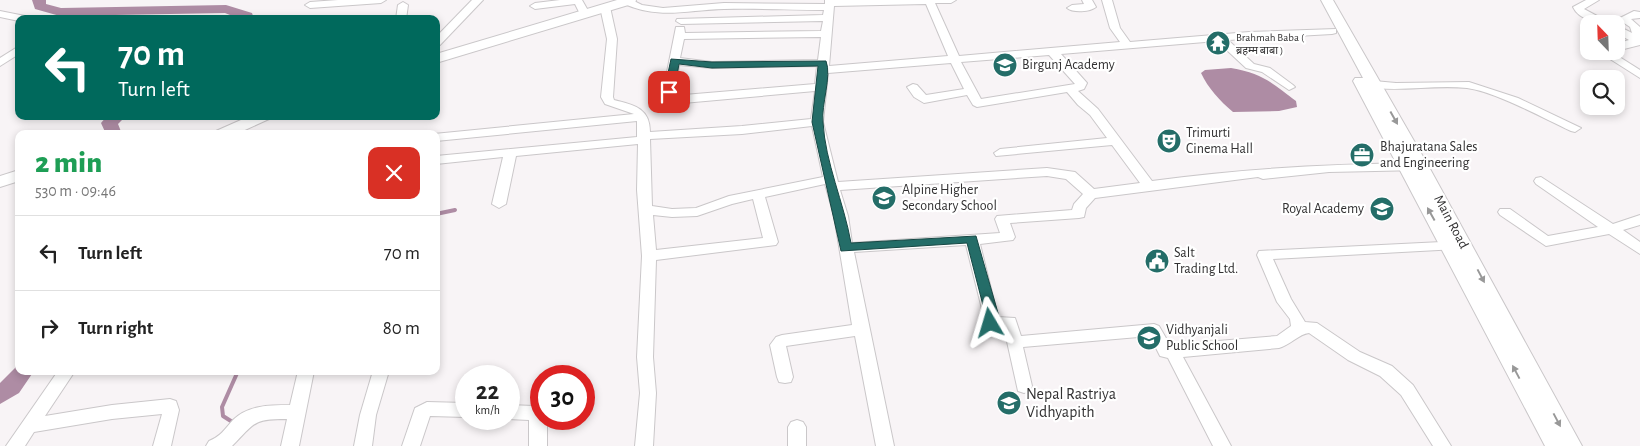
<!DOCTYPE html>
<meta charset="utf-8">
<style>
:root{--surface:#fff;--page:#f2f2f2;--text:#222;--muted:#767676;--line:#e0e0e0}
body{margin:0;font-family:"Alegreya Sans","Noto Sans Devanagari",sans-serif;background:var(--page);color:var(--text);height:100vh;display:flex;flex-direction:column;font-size:19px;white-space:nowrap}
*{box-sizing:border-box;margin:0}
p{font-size:16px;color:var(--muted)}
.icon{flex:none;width:28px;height:28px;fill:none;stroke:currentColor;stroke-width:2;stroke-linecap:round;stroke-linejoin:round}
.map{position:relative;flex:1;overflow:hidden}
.drawer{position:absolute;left:15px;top:130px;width:425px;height:245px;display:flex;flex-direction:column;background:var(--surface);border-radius:10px;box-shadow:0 2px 8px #0003}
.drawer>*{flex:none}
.hud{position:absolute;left:15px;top:15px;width:425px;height:105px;border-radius:10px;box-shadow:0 2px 8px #0003;background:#00695c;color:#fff;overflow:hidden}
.needle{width:32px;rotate:337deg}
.buttons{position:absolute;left:1580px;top:15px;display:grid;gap:10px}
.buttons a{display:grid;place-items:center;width:45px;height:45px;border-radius:10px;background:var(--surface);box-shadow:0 2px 8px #0003;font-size:25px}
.speed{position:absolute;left:455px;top:365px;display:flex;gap:10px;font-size:25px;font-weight:700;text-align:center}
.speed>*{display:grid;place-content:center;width:65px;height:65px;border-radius:50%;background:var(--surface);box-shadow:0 2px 8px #0003;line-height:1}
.speed small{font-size:12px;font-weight:400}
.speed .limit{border:8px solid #d22;background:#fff;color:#111}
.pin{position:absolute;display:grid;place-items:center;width:42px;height:42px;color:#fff;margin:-21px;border-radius:10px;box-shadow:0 2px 8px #0006}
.me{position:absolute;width:55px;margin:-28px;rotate:353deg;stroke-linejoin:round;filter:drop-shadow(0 0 4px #0008)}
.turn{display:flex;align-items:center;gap:18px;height:105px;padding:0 20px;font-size:22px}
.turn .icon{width:65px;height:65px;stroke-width:2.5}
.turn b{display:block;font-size:35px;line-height:42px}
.round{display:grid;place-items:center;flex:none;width:52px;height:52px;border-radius:10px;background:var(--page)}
.headline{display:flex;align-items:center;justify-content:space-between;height:85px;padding:0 20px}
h1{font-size:30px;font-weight:800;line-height:38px;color:#1e9e55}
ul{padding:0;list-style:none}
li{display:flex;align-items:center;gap:15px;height:75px;padding:0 20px;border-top:1px solid var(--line)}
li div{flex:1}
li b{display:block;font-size:19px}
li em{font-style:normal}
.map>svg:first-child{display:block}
</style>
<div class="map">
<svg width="1640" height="446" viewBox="0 0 1640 446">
<rect width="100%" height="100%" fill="#f8f4f6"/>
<path fill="#ae8ca4" d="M1231,68c31,5 41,15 65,33l1,6 -18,4 -46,1c-13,-11 -25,-24 -32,-39l4,-3z"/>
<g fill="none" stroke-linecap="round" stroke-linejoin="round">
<g stroke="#ae8ca4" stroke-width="4">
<polyline points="436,214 455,210"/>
<polyline points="234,423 223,416 222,407 238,371"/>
</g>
<g fill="#ae8ca4" fill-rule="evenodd">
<polygon points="32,0 46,0 46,4 61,8 226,5 252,13 254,19 240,19 225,13 60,16 35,9"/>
<polygon points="107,116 126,116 118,124 122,134 106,134 101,123"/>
<polygon points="19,364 19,371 34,371 19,393 0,404 0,383"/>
</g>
<defs>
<g id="minor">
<polygon points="338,0 386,0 381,3 310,8 305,5 310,2"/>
<polygon points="472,0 483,0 440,45 436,46 436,37"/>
<polygon points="560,0 582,0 590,14 589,16 581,16 575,4 535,9 530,6 535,3"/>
<path d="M622,0h10l10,5 21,3 61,-5 101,1v-4h131l-5,3h-16l24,53 161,-14 -10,-14 -8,-28h10l8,28 10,14 119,-10 87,-3v4l-4,1 -104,6 26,24 16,4 23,17 2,2 -6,3 -27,-18 -16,-4 -29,-27 -156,13 26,29 -3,6 -6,2 20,18 54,72c88,-12 175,-17 264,-18l5,1 1,3 -1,3 -92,2 -66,7 -5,-2 -163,21 -9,10 -2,9 -5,1 -69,5 5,14 -2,3 -33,4 18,73 17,1 6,18 133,-12 5,2 11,19 107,-9 14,-10 -1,-7 -13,-17 -20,-47 2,-4 203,-10 2,3 -7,5 -184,10 18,40 14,23 12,1 43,29 32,14 21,19 38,61h-18l-32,-51 -21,-19 -32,-16 -39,-27c-10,1 -19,12 -30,15l-96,9 48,89h-18l-45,-88 -8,-2 -10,-20 -127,11 9,39 -2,5 -6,2 -6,-2 -14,-63 -19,-1 -3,-4 1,-10 -17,-68 -112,7 40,194h-18l-21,-110 -69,10 7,31 -2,5 -6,1 -6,-1 -2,-5 -7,-32 6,-8 6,-2 70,-10 -18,-109 -9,-32 -60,13 13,45 -2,3 -120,15 -3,97 3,36 -3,53h-18l5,-53 -3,-36 5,-101 -5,-66 1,-46 -122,12 -10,48 -7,4 -7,-4 11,-47 -67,7v-8l201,-19v-16l-201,20v-7h-2l200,-20 -29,-10 -4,-7 6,-58 -7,-32 5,-3 5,3 7,32 -4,58 1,3c20,5 36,8 36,32l92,-6 69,-7 4,-28 -143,13 -6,-4 6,-4 143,-12 2,-18 -105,2 -33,-3 -4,27 -6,3 -6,-3 13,-65h8l1,6 136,-2 2,-10 -142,3 -5,-3 1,-2 146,-4 1,-5c-33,0 -67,-2 -100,-1 -38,1 -64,11 -102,-6zM926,4l22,52 -119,10 5,-60zM821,37l-3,23 -106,2 -32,-4 4,-19zM1049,55l26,29 -94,15 -20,-37zM951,63l13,26 -38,6 -9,-10 -4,-1 -6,3 7,10 10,6 43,-8 6,10 4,2 90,-15 11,13 12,10 17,23 -107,11 -6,4 2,3 116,-11 28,38 -46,6 -19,-17 -28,-4 -209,14 -15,-60 5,-49zM812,126l11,51 -94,19 -33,12 -24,1 -20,-3 -2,-67 92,-5zM1047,176l19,3 17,15 -9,10 -2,6 -75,6 -2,3 5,14 -148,10 -4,-27 -8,-26zM753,199l10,39 -107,12 -3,-35 19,2 25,-1 35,-12z"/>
<path d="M1082,0h10l4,7c-6,5 -23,6 -29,1l5,-3 12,-1z"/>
<path d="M1586,0h13l-15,9 28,15c-13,0 -33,-4 -39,-17z"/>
<polygon points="403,2 408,5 406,19 396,19 398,5"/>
<polygon points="0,11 30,17 31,19 19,19 19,21 0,17"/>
<polygon points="1634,11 1640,12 1640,18 1631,19 1640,27 1640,45 1616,51 1616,44 1629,40 1616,33 1616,25 1632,33 1630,27 1618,19"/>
<polygon points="19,46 19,54 0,66 0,58"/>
<polygon points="1610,51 1640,70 1640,78 1599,52"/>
<path d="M1363,80l33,3 73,-1 49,16 63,30 -6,4 -4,-1c-28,-13 -75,-39 -104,-43 -36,-4 -73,6 -108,-3v-4z"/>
<polygon points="1541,177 1613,224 1640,215 1640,225 1623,230 1640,242 1640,254 1609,234 1546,246 1500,215 1498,212 1500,209 1510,209 1548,236 1598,227 1536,184 1534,181 1536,178"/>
<polygon points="58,371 75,371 45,416 112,405 170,399 176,401 179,410 171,446 153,446 162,414 112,419 34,432 25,446 6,446"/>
<path d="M298,371h16l-15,75h-18l6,-27c-35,0 -32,4 -55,27h-26l3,-5c11,-4 16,-12 24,-21 15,-15 38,-15 57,-15z"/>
<polygon points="373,371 389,371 376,415 372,446 354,446 360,415"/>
<polygon points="427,402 466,403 466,417 430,416 420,446 402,446 415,408"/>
<polygon points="509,405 534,406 541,409 541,419 547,419 547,446 529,446 529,420 508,419"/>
<polygon points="797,420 803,422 806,427 806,446 788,446 788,427 791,422"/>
</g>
<g id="major">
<polygon points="617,0 636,0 635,3 436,63 436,54"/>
<polygon points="1321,0 1333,0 1429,167 1582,446 1545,446 1353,81 1355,78 1363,78"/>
<polygon points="250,116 271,116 269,119 236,134 214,134 216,131"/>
<polygon points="19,170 19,181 0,187 0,176"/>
</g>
</defs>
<use href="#minor" stroke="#cac7c9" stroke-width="2"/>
<use href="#major" stroke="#cac7c9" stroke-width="2"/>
<use href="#minor" fill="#fff" fill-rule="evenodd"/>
<use href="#major" fill="#fff" fill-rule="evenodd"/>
</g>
<defs><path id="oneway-solid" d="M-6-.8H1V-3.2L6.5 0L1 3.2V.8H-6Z" transform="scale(1.25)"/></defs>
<g fill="#989898">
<use href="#oneway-solid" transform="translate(1394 118) rotate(61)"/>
<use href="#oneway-solid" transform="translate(1431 214) rotate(-119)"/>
<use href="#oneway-solid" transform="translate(1481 276) rotate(62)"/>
<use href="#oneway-solid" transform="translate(1516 372) rotate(-118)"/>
<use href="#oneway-solid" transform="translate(1557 420) rotate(62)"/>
</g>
<path fill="#246d68" stroke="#174744" d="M671,59l41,3 114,-1c6,15 -5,44 -3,61 2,40 21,81 28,121l125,-7 22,77 -3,13h-9l-1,-13 -18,-70 -126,8 -29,-129 6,-56 -106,2 -33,-4 -5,28 -5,3 -5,-3z"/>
<defs>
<symbol id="temple-disc" viewBox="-11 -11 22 22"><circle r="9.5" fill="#246d68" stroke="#fff"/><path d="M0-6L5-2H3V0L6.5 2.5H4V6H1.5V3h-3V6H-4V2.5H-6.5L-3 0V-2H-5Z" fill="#fff"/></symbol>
<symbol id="school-disc" viewBox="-11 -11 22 22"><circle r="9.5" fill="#246d68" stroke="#fff"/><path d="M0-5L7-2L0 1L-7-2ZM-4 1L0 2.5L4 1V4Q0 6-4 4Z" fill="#fff"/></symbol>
<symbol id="theatre-disc" viewBox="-11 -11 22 22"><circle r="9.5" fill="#246d68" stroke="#fff"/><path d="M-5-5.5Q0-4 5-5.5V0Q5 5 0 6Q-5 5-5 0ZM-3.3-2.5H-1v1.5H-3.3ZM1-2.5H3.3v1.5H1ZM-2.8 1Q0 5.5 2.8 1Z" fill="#fff"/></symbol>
<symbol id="office-disc" viewBox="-11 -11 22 22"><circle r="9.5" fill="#246d68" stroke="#fff"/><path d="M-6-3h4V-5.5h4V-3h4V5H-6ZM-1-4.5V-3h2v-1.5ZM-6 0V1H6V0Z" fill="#fff"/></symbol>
<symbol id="civic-disc" viewBox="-11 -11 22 22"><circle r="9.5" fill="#246d68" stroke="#fff"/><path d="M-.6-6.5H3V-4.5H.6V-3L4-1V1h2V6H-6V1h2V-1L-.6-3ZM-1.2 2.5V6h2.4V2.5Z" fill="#fff"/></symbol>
</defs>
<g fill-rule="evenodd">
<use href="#temple-disc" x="1204" y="29" width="28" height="28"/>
<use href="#school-disc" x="991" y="51" width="28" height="28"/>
<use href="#theatre-disc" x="1155" y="127" width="28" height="28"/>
<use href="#office-disc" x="1348" y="141" width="28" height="28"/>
<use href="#school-disc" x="870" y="184" width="28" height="28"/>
<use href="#school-disc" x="1368" y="195" width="28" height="28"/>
<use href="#civic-disc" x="1143" y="247" width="28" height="28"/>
<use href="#school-disc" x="1135" y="324" width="28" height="28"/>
<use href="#school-disc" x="995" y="389" width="28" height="28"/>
</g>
<g text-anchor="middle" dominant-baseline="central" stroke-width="4.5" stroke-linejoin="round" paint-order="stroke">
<g font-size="11" fill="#323132" stroke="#fff" text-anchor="start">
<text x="1236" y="37">Brahmah Baba (<tspan x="1236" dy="13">ब्रहम्म बाबा )</tspan></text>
</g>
<g font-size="14" fill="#323132" stroke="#fff" text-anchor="start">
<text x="1022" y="65">Birgunj Academy</text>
<text x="1186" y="133">Trimurti<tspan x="1186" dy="16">Cinema Hall</tspan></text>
<text x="1380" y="147">Bhajuratana Sales<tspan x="1380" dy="16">and Engineering</tspan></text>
<text x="902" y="190">Alpine Higher<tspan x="902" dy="16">Secondary School</tspan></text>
<text x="1364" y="209" text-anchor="end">Royal Academy</text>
<text x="1174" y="253">Salt<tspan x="1174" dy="16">Trading Ltd.</tspan></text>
<text x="1166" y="330">Vidhyanjali<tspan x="1166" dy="16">Public School</tspan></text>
</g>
<g font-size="14" fill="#323132" stroke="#fff">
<text transform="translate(1451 222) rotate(62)">Main Road</text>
</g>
<g font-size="16" fill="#323132" stroke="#fff" text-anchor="start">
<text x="1026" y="394">Nepal Rastriya<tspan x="1026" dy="18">Vidhyapith</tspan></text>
</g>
</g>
</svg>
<div class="buttons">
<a><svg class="needle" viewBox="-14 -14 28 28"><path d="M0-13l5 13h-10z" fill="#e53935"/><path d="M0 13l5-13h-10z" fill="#767676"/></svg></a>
<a><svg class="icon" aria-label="search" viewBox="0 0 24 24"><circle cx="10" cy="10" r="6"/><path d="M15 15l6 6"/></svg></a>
</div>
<div class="speed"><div>22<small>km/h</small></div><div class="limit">30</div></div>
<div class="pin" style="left:669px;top:92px;background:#d93025"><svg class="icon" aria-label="arrive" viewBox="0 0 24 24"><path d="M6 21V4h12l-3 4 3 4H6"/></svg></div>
<svg class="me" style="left:990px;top:323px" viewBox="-20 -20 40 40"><path d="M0-17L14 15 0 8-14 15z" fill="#246d68" stroke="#fff" stroke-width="4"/></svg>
<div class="hud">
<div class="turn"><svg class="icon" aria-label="left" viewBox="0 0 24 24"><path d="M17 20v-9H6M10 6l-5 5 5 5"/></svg><div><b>70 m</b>Turn left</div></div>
</div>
<section class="drawer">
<div class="headline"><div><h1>2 min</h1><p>530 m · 09:46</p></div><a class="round" style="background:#d93025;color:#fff"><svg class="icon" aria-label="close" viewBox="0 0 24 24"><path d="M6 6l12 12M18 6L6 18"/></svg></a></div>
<ul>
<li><svg class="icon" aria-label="left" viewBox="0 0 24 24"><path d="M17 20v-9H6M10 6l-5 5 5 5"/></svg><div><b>Turn left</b></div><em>70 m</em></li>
<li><svg class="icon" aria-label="right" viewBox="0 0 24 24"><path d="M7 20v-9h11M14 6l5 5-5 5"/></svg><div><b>Turn right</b></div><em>80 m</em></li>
</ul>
</section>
</div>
